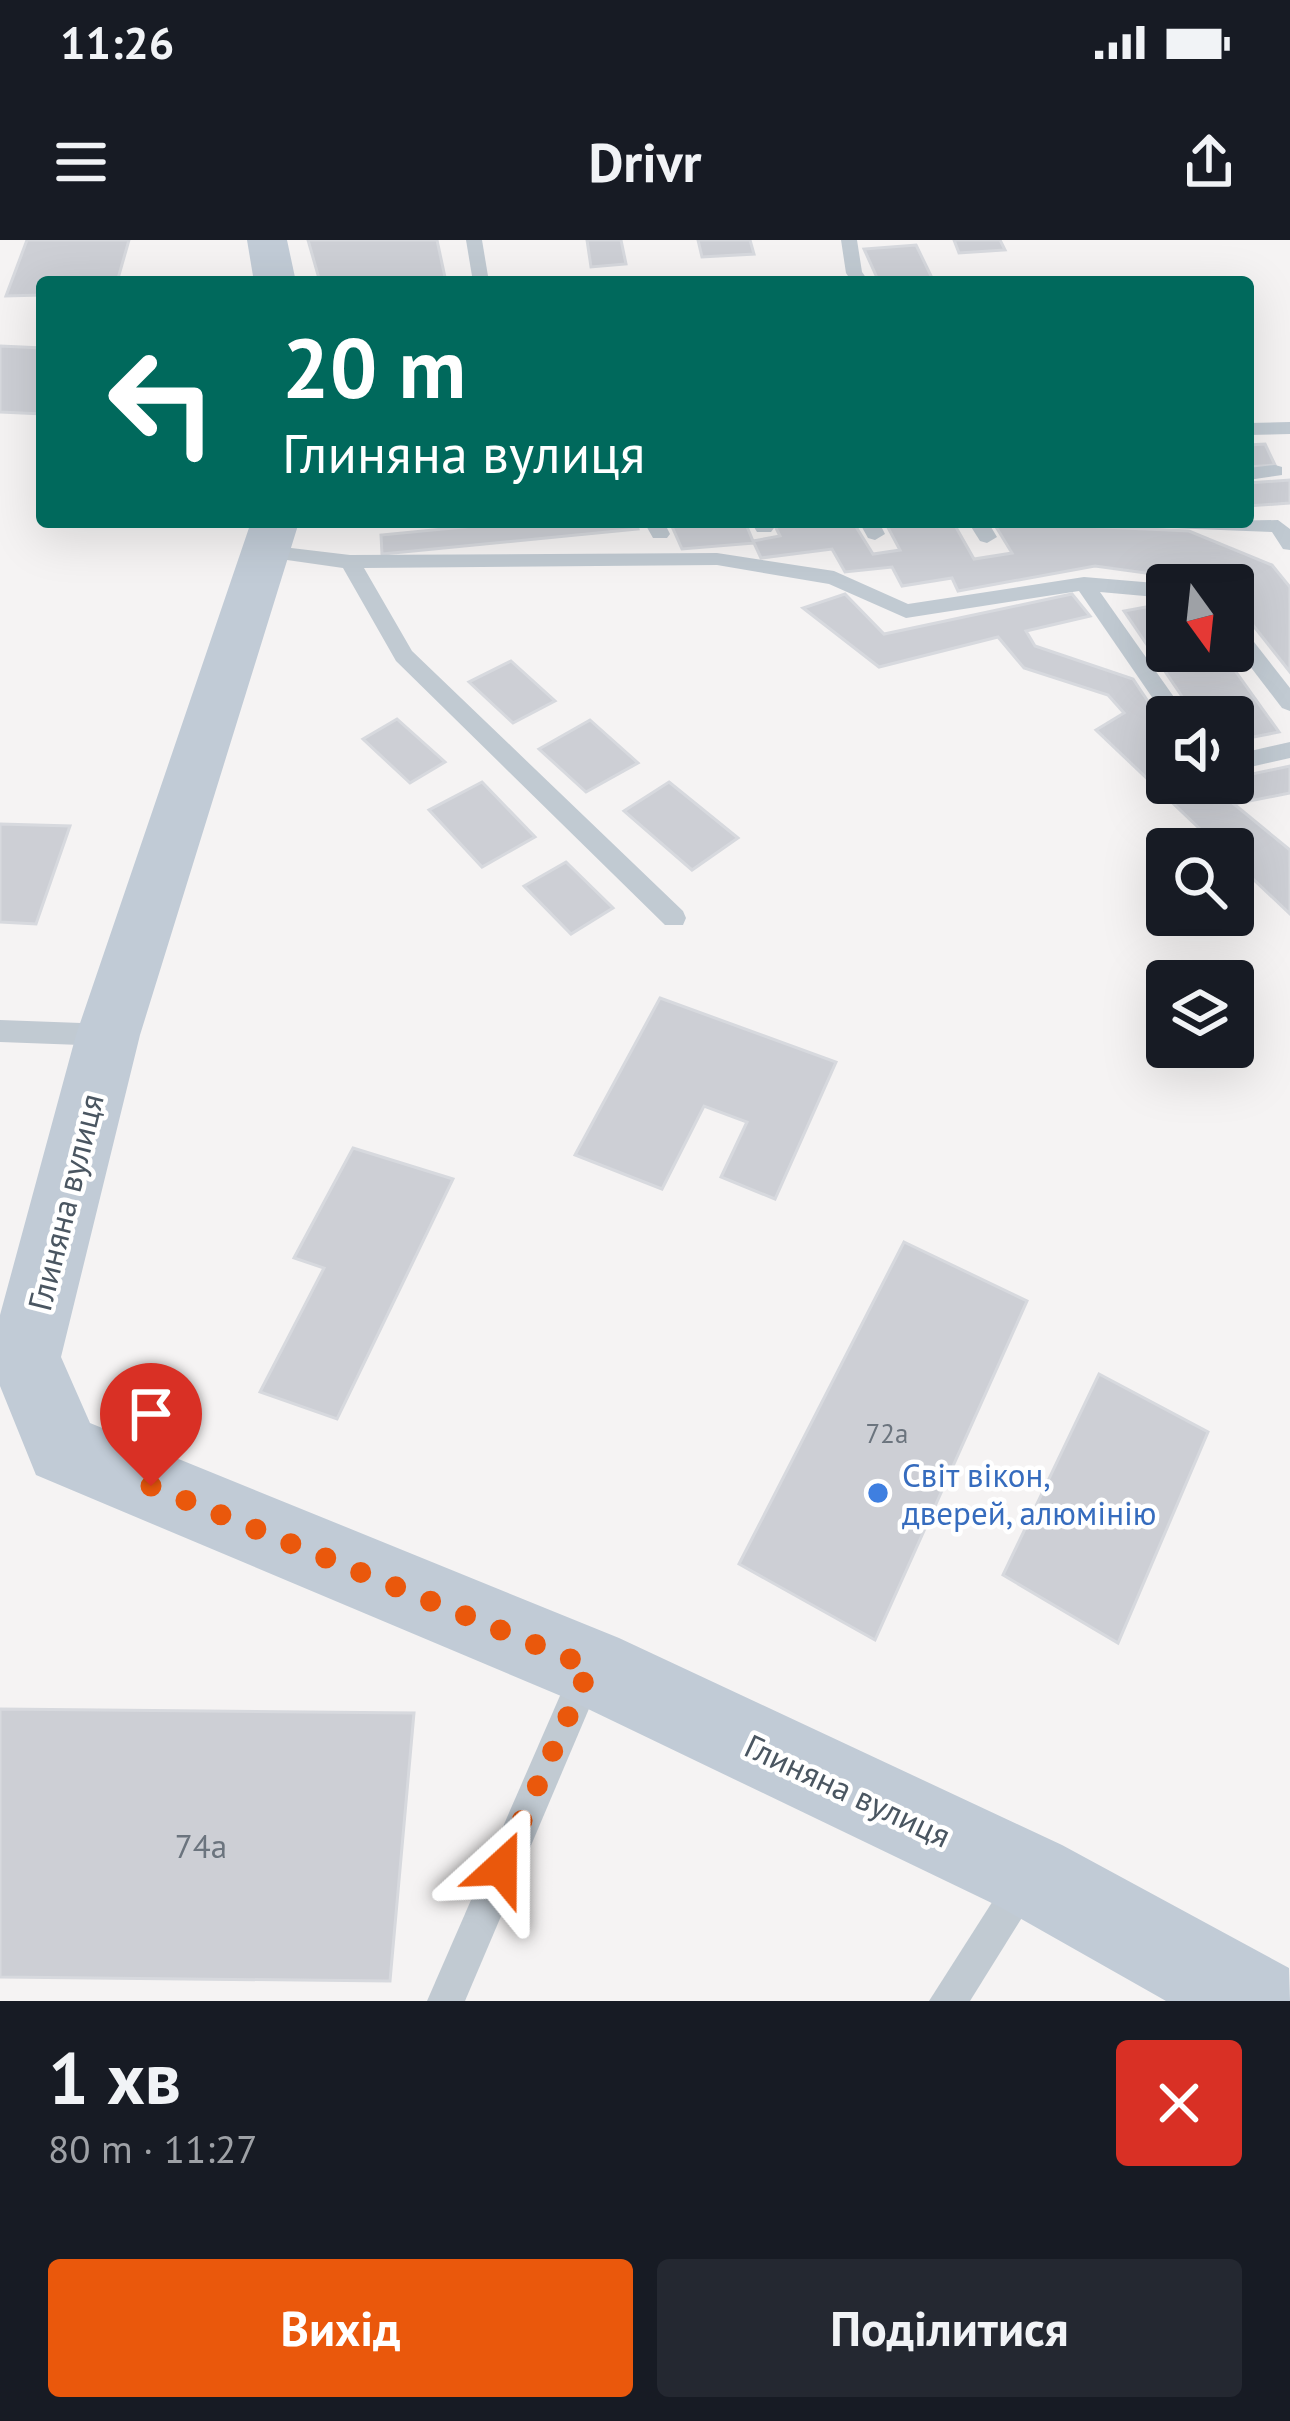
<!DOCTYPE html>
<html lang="uk">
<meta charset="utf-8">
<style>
:root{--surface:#171b24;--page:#242831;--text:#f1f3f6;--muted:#9ea1a6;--accent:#ea580c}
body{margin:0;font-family:"PT Sans",sans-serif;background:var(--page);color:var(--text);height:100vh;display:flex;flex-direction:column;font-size:45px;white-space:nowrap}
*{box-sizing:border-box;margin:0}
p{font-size:39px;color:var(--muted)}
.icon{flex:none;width:66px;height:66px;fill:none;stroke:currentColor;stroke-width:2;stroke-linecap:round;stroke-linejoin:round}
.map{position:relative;height:1761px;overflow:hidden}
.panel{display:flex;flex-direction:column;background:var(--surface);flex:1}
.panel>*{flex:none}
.guide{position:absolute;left:36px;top:36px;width:1218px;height:252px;border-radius:12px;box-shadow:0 12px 48px #0002;background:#00695c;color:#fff;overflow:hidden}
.needle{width:78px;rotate:165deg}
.fabs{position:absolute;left:1146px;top:324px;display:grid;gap:24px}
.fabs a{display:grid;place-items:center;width:108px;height:108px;border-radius:12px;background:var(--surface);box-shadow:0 12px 48px #0002;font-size:60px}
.pin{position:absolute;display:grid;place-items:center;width:102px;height:102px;color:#fff;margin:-123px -51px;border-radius:50% 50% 50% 0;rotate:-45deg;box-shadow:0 0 12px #0007}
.pin .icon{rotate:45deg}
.me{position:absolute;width:132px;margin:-66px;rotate:24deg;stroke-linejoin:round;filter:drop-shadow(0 0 9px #0008)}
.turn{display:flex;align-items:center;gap:42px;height:252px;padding:0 48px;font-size:54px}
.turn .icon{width:156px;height:156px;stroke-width:2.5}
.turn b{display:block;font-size:84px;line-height:102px}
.round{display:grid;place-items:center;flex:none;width:126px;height:126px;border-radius:12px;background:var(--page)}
.overview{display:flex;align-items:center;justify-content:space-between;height:204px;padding:0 48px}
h1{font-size:72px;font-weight:600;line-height:90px}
.button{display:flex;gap:24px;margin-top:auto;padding:24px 48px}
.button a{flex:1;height:138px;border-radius:12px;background:var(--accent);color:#fff;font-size:48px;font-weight:600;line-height:138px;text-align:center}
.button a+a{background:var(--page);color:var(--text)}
.status{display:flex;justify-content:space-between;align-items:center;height:84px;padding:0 60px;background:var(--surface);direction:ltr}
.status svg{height:33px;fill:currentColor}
header{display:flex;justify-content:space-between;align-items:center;height:156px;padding:0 48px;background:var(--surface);font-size:54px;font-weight:600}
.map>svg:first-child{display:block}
</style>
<div class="status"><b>11:26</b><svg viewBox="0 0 49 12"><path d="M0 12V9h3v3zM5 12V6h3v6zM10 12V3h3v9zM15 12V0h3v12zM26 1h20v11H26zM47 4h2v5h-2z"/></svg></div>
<header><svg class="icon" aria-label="menu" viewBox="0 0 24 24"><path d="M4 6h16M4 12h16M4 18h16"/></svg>Drivr<svg class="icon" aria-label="share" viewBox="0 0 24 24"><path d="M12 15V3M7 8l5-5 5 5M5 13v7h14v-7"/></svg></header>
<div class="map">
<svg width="1290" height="1761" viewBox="0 0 1290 1761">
<rect width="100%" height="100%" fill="#f5f3f3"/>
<g fill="#cdcfd5" stroke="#d7d9de" stroke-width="3">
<polygon points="27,0 129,0 117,42 42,42 42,55 6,56"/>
<polygon points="308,0 437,0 446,42 320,42"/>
<polygon points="587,0 621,0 626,24 591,27"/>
<polygon points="698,0 750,0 754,14 702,17"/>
<polygon points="954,0 1000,0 1005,10 959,13"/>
<polygon points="916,5 934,42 879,42 864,9"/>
<polygon points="0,106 42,108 42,174 0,172"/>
<polygon points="1265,204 1275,225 1248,227 1248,205"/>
<polygon points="1290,240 1290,263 1248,266 1248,243"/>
<polygon points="516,282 636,282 638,289 382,314 381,295"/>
<polygon points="670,282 745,282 753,301 780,296 773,282 853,282 873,314 900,310 885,282 953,282 974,319 1012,313 993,282 1189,291 1272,325 1290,347 1290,432 1233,360 1233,345 1095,326 958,351 952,338 902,346 892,327 845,332 832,309 761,318 754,303 682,309"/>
<polygon points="845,354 884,394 1072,354 1090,376 1026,391 1035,406 1133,439 1167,490 1167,543 1233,543 1233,538 1290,526 1290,553 1234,564 1290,610 1290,674 1233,620 1233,609 1221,609 1096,490 1124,473 1108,455 1024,428 998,397 879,427 803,368"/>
<polygon points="1167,363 1167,411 1221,411 1279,492 1233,501 1233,477 1196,477 1124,371"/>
<polygon points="511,421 555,461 513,483 469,442"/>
<polygon points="397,479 445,522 410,543 363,499"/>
<polygon points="590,480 638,523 586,552 539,509"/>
<polygon points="482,542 535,597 482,627 429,570"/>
<polygon points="669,542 738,598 692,630 624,571"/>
<polygon points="0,584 70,586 36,684 0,682"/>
<polygon points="566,622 613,668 571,694 524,646"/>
<polygon points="660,758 836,822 775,959 721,937 747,882 704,866 662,949 575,915"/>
<polygon points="353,908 453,939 337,1179 260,1152 324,1028 294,1018"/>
<polygon points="904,1002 1027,1061 875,1400 739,1324"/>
<polygon points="1099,1134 1208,1192 1118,1403 1003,1335"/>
<polygon points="0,1469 414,1473 390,1741 0,1737"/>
</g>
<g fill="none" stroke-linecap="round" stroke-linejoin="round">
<g fill="#c1cad2" fill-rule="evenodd">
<polygon points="466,0 482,0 489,42 473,42"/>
<polygon points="841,0 857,0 862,32 869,42 852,42 846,33"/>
<polygon points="1290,182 1290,194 1248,195 1248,183"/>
<polygon points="1275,225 1282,227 1282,235 1248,240 1248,228"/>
<polygon points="1278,280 1290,289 1290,310 1283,309 1272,292 1170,288 1160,282"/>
<polygon points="644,282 664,282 670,294 667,298 653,298"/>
<polygon points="751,282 771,282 774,288 771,292 757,292"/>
<polygon points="859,282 879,282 885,294 875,300 868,298"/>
<polygon points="968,282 988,282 997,297 987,303 980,301"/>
<polygon points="266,305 350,315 717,313 834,331 908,364 1084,337 1167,344 1167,358 1100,352 1188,477 1167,479 1079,351 906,378 829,344 717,325 364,328 412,411 683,671 686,678 683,685 665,685 396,421 343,328 259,316 256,311"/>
<polygon points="1233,382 1240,384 1290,448 1290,471 1282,468 1233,404"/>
<polygon points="1290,502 1290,518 1233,531 1233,515"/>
<polygon points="0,780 108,784 117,787 121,795 117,803 108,806 0,802"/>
<polygon points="588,1414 600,1419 605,1431 465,1761 427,1761 576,1419"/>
<polygon points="1025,1626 1038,1631 1043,1644 970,1761 929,1761 1012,1631"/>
</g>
<g fill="#c1cbd6" fill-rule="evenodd">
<polygon points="247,0 287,0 296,42 254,42"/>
<polygon points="251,282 299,282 140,795 61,1117 90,1183 619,1398 1062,1605 1289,1728 1290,1761 1166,1761 1000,1667 561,1456 36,1235 0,1146 0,1075 76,795"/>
</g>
</g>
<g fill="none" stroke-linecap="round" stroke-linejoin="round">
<polyline stroke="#ea580c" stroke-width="21" stroke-dasharray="0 37.8" points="151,1246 590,1427 501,1628"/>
</g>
<circle fill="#3f7fe0" stroke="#fff" stroke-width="4.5" cx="878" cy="1253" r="12"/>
<g text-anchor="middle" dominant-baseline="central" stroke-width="9" stroke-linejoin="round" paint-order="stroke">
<g font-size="27" fill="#6b747e">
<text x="887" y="1193">72а</text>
</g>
<g font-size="33" fill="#4a5661" stroke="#fff">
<text transform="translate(65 962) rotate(-76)">Глиняна вулиця</text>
<text transform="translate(848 1550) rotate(25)">Глиняна вулиця</text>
</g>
<g font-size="33" fill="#366cbe" stroke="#fff" text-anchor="start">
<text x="902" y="1234">Світ вікон,<tspan x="902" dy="38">дверей, алюмінію</tspan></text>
</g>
<g font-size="33" fill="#6b747e">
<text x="201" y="1605">74а</text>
</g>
</g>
</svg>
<div class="fabs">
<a><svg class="needle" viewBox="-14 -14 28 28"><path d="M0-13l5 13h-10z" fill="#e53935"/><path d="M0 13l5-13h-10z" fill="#9ea1a6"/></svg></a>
<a><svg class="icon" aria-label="sound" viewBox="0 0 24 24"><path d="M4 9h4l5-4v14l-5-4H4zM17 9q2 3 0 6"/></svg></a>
<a><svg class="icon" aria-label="search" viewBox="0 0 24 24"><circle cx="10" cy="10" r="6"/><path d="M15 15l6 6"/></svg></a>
<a><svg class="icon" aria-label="layers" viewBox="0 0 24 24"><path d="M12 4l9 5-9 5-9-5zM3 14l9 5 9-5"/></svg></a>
</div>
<div class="pin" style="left:151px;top:1246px;background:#d93025"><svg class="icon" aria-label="arrive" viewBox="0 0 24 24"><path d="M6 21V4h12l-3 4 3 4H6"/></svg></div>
<svg class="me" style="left:501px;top:1628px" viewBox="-20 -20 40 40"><path d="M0-17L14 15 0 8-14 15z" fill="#ea580c" stroke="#fff" stroke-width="4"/></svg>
<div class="guide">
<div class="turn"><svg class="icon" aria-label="left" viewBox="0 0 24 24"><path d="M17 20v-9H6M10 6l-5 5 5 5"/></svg><div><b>20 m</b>Глиняна вулиця</div></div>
</div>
</div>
<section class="panel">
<div class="overview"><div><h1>1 хв</h1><p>80 m · 11:27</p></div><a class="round" style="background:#d93025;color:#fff"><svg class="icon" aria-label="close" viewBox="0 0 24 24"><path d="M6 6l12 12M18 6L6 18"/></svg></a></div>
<div class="button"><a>Вихід</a><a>Поділитися</a></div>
</section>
